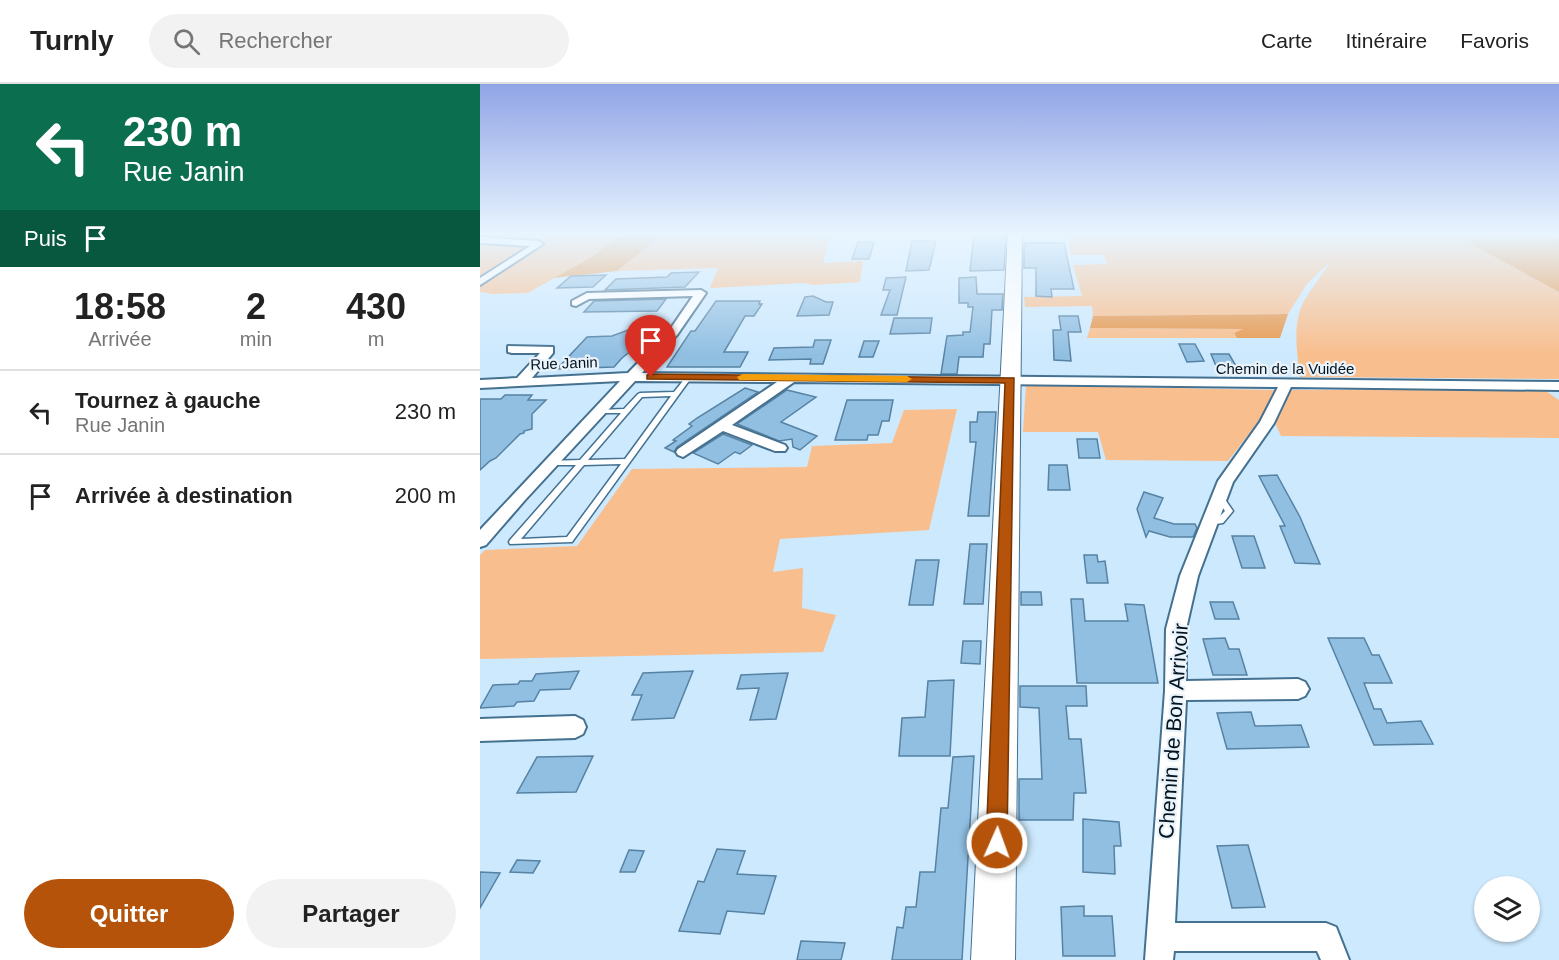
<!DOCTYPE html>
<html lang="fr">
<meta charset="utf-8">
<style>
:root{--surface:#fff;--page:#f2f2f2;--text:#222;--muted:#767676;--line:#e0e0e0;--accent:#b45309}
body{margin:0;font-family:Arial,sans-serif;background:var(--page);color:var(--text);height:100vh;display:flex;flex-direction:column;font-size:22px;white-space:nowrap}
*{box-sizing:border-box;margin:0}
p{font-size:20px;color:var(--muted)}
.icon{flex:none;width:33px;height:33px;fill:none;stroke:currentColor;stroke-width:2;stroke-linecap:round;stroke-linejoin:round}
.map{position:relative;flex:1;overflow:hidden}
.details{display:flex;flex-direction:column;background:var(--surface);width:480px}
.details>*{flex:none}
.top-card{background:#0b6e4f;color:#fff;overflow:hidden}
.controls{position:absolute;left:994px;top:792px;display:grid;gap:12px}
.controls a{display:grid;place-items:center;width:66px;height:66px;border-radius:50%;background:var(--surface);box-shadow:0 2px 4px #0004;font-size:30px}
.pin{position:absolute;display:grid;place-items:center;width:51px;height:51px;color:#fff;margin:-62px -26px;border-radius:50% 50% 50% 0;rotate:-45deg;box-shadow:0 0 6px #0007}
.pin .icon{rotate:45deg}
.me{position:absolute;width:66px;margin:-33px;rotate:2deg;stroke-linejoin:round;filter:drop-shadow(0 0 4px #0008)}
.turn{display:flex;align-items:center;gap:21px;height:126px;padding:0 24px;font-size:27px}
.turn .icon{width:78px;height:78px;stroke-width:2.5}
.turn b{display:block;font-size:42px;line-height:51px}
.then{display:flex;align-items:center;height:57px;padding:0 24px;background:#0003;gap:12px;font-size:22px}
.eta{display:flex;justify-content:space-evenly;align-items:center;height:102px;text-align:center}
.eta b{font-size:36px;font-weight:700;line-height:42px}
.primary-button{display:flex;gap:12px;margin-top:auto;padding:12px 24px}
.primary-button a{flex:1;height:69px;border-radius:36px;background:var(--accent);color:#fff;font-size:24px;font-weight:700;line-height:69px;text-align:center}
.primary-button a+a{background:var(--page);color:var(--text)}
ul{padding:0;list-style:none}
li{display:flex;align-items:center;gap:18px;height:84px;padding:0 24px;border-top:2px solid var(--line)}
li div{flex:1}
li b{display:block;font-size:22px}
li em{font-style:normal}
header{display:flex;align-items:center;gap:36px;box-sizing:border-box;height:84px;padding:0 30px;background:var(--surface);border-bottom:2px solid var(--line)}
header strong{font-size:28px}
nav{display:flex;gap:33px;margin-inline-start:auto;font-size:21px}
.search{width:420px;height:54px;background:var(--page);display:flex;align-items:center;gap:15px;box-sizing:border-box;padding:0 21px;border-radius:33px;color:var(--muted);font-size:22px}
main{display:flex;flex:1;min-height:0}
.map>svg:first-child{display:block}
</style>
<header>
<strong>Turnly</strong>
<div class="search"><svg class="icon" aria-label="search" viewBox="0 0 24 24"><circle cx="10" cy="10" r="6"/><path d="M15 15l6 6"/></svg>Rechercher</div>
<nav><a>Carte</a><a>Itinéraire</a><a>Favoris</a></nav>
</header>
<main>
<section class="details">
<div class="top-card">
<div class="turn"><svg class="icon" aria-label="left" viewBox="0 0 24 24"><path d="M17 20v-9H6M10 6l-5 5 5 5"/></svg><div><b>230 m</b>Rue Janin</div></div>
<div class="then">Puis<svg class="icon" aria-label="arrive" viewBox="0 0 24 24"><path d="M6 21V4h12l-3 4 3 4H6"/></svg></div>
</div>
<div class="eta">
<div><b>18:58</b><p>Arrivée</p></div>
<div><b>2</b><p>min</p></div>
<div><b>430</b><p>m</p></div>
</div>
<ul>
<li><svg class="icon" aria-label="left" viewBox="0 0 24 24"><path d="M17 20v-9H6M10 6l-5 5 5 5"/></svg><div><b>Tournez à gauche</b><p>Rue Janin</p></div><em>230 m</em></li>
<li><svg class="icon" aria-label="arrive" viewBox="0 0 24 24"><path d="M6 21V4h12l-3 4 3 4H6"/></svg><div><b>Arrivée à destination</b></div><em>200 m</em></li>
</ul>
<div class="primary-button"><a>Quitter</a><a>Partager</a></div>
</section>
<div class="map">
<svg width="1079" height="876" viewBox="0 0 1079 876">
<rect width="100%" height="100%" fill="#cde9fe"/>
<g fill="#f9be8d">
<polygon points="0,148 144,148 110,174 48,209 13,210 0,208"/>
<polygon points="179,148 392,148 391,151 350,152 343,179 383,177 380,198 333,201 324,199 230,204 238,184 137,187 177,155"/>
<path d="M588,148h491v7l-86,1 -2,4 88,48v87l-259,-2c-3,-24 -8,-53 4,-76 8,-14 19,-27 27,-40l-24,23 -19,30 -195,2 -1,-10 -67,1 -1,-10 58,-1 -9,-31 34,-1 -3,-9h-34z"/>
<polygon points="610,244 765,245 754,249 757,254 607,254"/>
<polygon points="546,301 795,306 795,316 748,377 626,376 618,348 543,348"/>
<polygon points="1063,305 1079,316 1079,354 801,352 795,339 811,306"/>
<polygon points="477,325 449,446 300,455 293,488 323,484 322,524 356,531 343,568 0,575 0,471 5,466 97,462 152,385 327,383 332,362 412,359 424,326"/>
</g>
<g fill="#e8984e">
<polygon points="144,148 179,148 177,155 137,187 74,194 110,174"/>
<polygon points="1079,155 1079,208 991,160 992,156"/>
<polygon points="808,230 800,254 757,254 754,249 763,245 610,244 613,232"/>
</g>
<g fill="#91bfe2" stroke="#5682a3" stroke-width="1.5">
<polygon points="526,149 524,186 490,187 494,150"/>
<polygon points="432,157 456,157 449,186 426,187"/>
<polygon points="378,158 394,158 389,175 372,175"/>
<polygon points="544,159 584,159 594,205 571,205 572,213 556,212 556,184 544,184"/>
<polygon points="219,188 205,203 125,206 136,195 187,193 191,189"/>
<polygon points="126,191 113,203 77,204 91,192"/>
<polygon points="426,193 417,231 401,231 410,206 403,206 406,194"/>
<polygon points="496,193 497,210 523,210 522,226 512,226 510,260 504,260 503,273 479,273 477,290 461,290 467,252 483,251 483,248 490,248 493,223 488,223 488,219 479,219 479,194"/>
<polygon points="333,212 346,218 353,218 349,231 317,232 325,213"/>
<polygon points="186,215 177,227 104,228 114,217"/>
<polygon points="236,217 280,217 279,220 282,220 274,232 265,232 244,268 268,268 260,283 187,283 211,247 215,247"/>
<polygon points="579,232 598,232 601,248 588,248 591,277 574,276 573,246 581,246"/>
<polygon points="414,234 452,234 450,249 410,250"/>
<polygon points="167,239 160,248 168,248 156,263 142,274 134,283 77,285 107,253 132,252"/>
<polygon points="335,256 351,256 343,280 330,280 331,275 289,276 294,264 333,263"/>
<polygon points="384,257 399,257 393,273 379,273"/>
<polygon points="699,260 715,260 724,277 707,278"/>
<polygon points="731,270 749,270 756,282 736,282"/>
<polygon points="265,304 278,308 197,363 194,368 185,364 196,357 193,356 212,342 209,340 217,334"/>
<polygon points="307,306 336,313 301,338 337,352 320,366 313,363 312,355 299,357 257,340"/>
<polygon points="25,311 52,311 48,316 66,316 52,330 52,345 44,347 44,349 40,350 16,374 10,377 0,386 0,315 21,315"/>
<polygon points="367,316 413,316 409,337 402,337 398,351 388,351 387,356 355,356"/>
<polygon points="498,328 516,328 509,432 488,432 496,358 490,358 490,338 497,338"/>
<polygon points="243,350 272,361 260,370 255,368 238,380 213,369"/>
<polygon points="597,355 617,355 620,374 599,374"/>
<polygon points="569,381 587,381 590,406 568,406"/>
<polygon points="797,391 820,433 840,480 815,479 800,442 805,442 779,392"/>
<polygon points="664,408 683,414 674,434 694,440 715,440 717,444 713,453 690,453 669,447 666,453 657,425"/>
<polygon points="752,452 774,452 785,484 762,484"/>
<polygon points="490,460 507,460 503,520 484,520"/>
<polygon points="604,471 617,471 618,478 625,477 628,499 607,499"/>
<polygon points="436,476 459,476 453,521 429,521"/>
<polygon points="541,508 561,508 562,521 541,521"/>
<polygon points="591,515 603,515 605,537 648,537 645,520 664,521 678,599 597,599"/>
<polygon points="730,518 753,518 759,535 735,535"/>
<polygon points="745,554 749,565 759,565 767,591 733,591 723,555"/>
<polygon points="848,554 884,554 892,571 899,571 912,599 884,599 894,625 901,625 907,639 941,637 953,660 894,661"/>
<polygon points="483,557 501,557 500,580 481,579"/>
<polygon points="99,587 90,605 60,606 54,617 37,618 34,622 0,624 13,601 38,600 40,597 52,597 56,590"/>
<polygon points="213,587 194,634 152,636 162,611 152,611 163,589"/>
<polygon points="308,589 296,635 270,636 279,604 257,605 261,591"/>
<polygon points="474,596 470,672 419,672 422,634 445,633 448,597"/>
<polygon points="540,602 606,602 607,622 586,622 589,655 601,655 606,709 594,709 593,736 539,736 539,695 562,695 559,624 540,623"/>
<polygon points="771,628 775,642 821,641 829,663 747,665 737,629"/>
<polygon points="113,672 96,708 37,709 57,673"/>
<polygon points="494,672 482,876 412,876 417,843 423,844 426,823 436,823 440,788 455,788 461,724 468,724 473,673"/>
<polygon points="603,735 639,738 641,762 634,762 635,790 603,788"/>
<polygon points="763,761 768,761 785,823 752,824 737,762"/>
<polygon points="237,765 265,767 257,790 296,792 284,830 247,827 240,850 199,847 218,797 224,798"/>
<polygon points="149,766 164,767 155,788 140,788"/>
<polygon points="37,776 60,777 53,789 30,788"/>
<polygon points="0,788 20,789 0,824"/>
<polygon points="604,822 604,832 632,832 635,872 583,872 581,823"/>
<polygon points="321,857 365,859 361,876 317,876"/>
</g>
<g fill="none" stroke-linecap="round" stroke-linejoin="round">
<defs>
<g id="lane">
<path d="M209,291l3,2 -1,1 -119,164 -62,2 -1,-2 1,-2 66,-75h-28l-1,-2 1,-2 32,-1 41,-47h-21l-3,-2 1,-1 26,-1 14,-15 2,-1 34,-1 13,-16zM191,312l-46,63 -37,1 54,-63zM141,380l-54,73 -46,2 63,-74z"/>
<polygon points="739,410 742,411 753,427 743,439 728,441 725,440 724,438 725,436 738,434 745,427 735,413"/>
</g>
<g id="street">
<polygon points="0,153 59,157 63,160 0,201 0,194 50,162 0,159"/>
<polygon points="221,206 226,209 197,251 162,289 1079,298 1079,306 811,303 794,339 753,398 718,492 706,545 706,597 818,595 825,598 829,605 825,612 818,615 706,616 695,839 846,839 856,843 869,876 841,876 837,867 694,867 693,876 665,876 685,607 686,545 700,492 738,397 780,338 798,303 314,298 252,341 305,361 307,364 305,367 295,367 243,347 203,373 198,371 196,368 198,365 297,298 155,297 45,416 6,461 0,463 0,446 140,297 0,304 0,296 37,294 60,269 32,269 28,268 28,262 73,263 73,269 52,294 148,289 189,247 213,212 109,215 96,222 92,221 92,217 107,209"/>
<polygon points="95,632 103,636 106,643 103,650 95,654 0,657 0,635"/>
</g>
<polygon id="primary" points="528,148 542,148 535,876 491,876"/>
</defs>
<use href="#lane" stroke="#457190" stroke-width="3"/>
<use href="#street" stroke="#457190" stroke-width="4"/>
<use href="#primary" stroke="#457190" stroke-width="2"/>
<use href="#lane" fill="#fff" fill-rule="evenodd"/>
<use href="#street" fill="#fff" fill-rule="evenodd"/>
<use href="#primary" fill="#fff" fill-rule="evenodd"/>
</g>
<linearGradient id="sky" x2="0" y2="1"><stop stop-color="#91a4e6"/><stop offset="0.55" stop-color="#e8f5ff"/><stop offset="1" stop-color="#e8f5ff" stop-opacity="0"/></linearGradient>
<rect width="1079" height="271" fill="url(#sky)"/>
<polygon fill="#b45309" stroke="#753606" stroke-width="1.5" points="171,290 534,294 527,759 524,767 517,770 509,767 506,759 525,299 167,295 167,291"/>
<polygon fill="#f59e0b" points="263,290 427,292 432,295 427,298 259,296 257,293"/>
<g text-anchor="middle" dominant-baseline="central" stroke-width="4.5" stroke-linejoin="round" paint-order="stroke">
<g font-size="15" fill="#031421" stroke="#eaf3fa">
<text transform="translate(84 279) rotate(-2)">Rue Janin</text>
<text x="805" y="284">Chemin de la Vuidée</text>
</g>
<g font-size="21" fill="#031421" stroke="#eaf3fa">
<text transform="translate(693 647) rotate(-86)">Chemin de Bon Arrivoir</text>
</g>
</g>
</svg>
<div class="controls">
<a><svg class="icon" aria-label="layers" viewBox="0 0 24 24"><path d="M12 4l9 5-9 5-9-5zM3 14l9 5 9-5"/></svg></a>
</div>
<div class="pin" style="left:171px;top:293px;background:#d93025"><svg class="icon" aria-label="arrive" viewBox="0 0 24 24"><path d="M6 21V4h12l-3 4 3 4H6"/></svg></div>
<svg class="me" style="left:517px;top:759px" viewBox="-20 -20 40 40"><circle r="17" fill="#b45309" stroke="#fff" stroke-width="3"/><path d="M0-11L8 9 0 5-8 9z" fill="#fff"/></svg>
</div>
</main>
